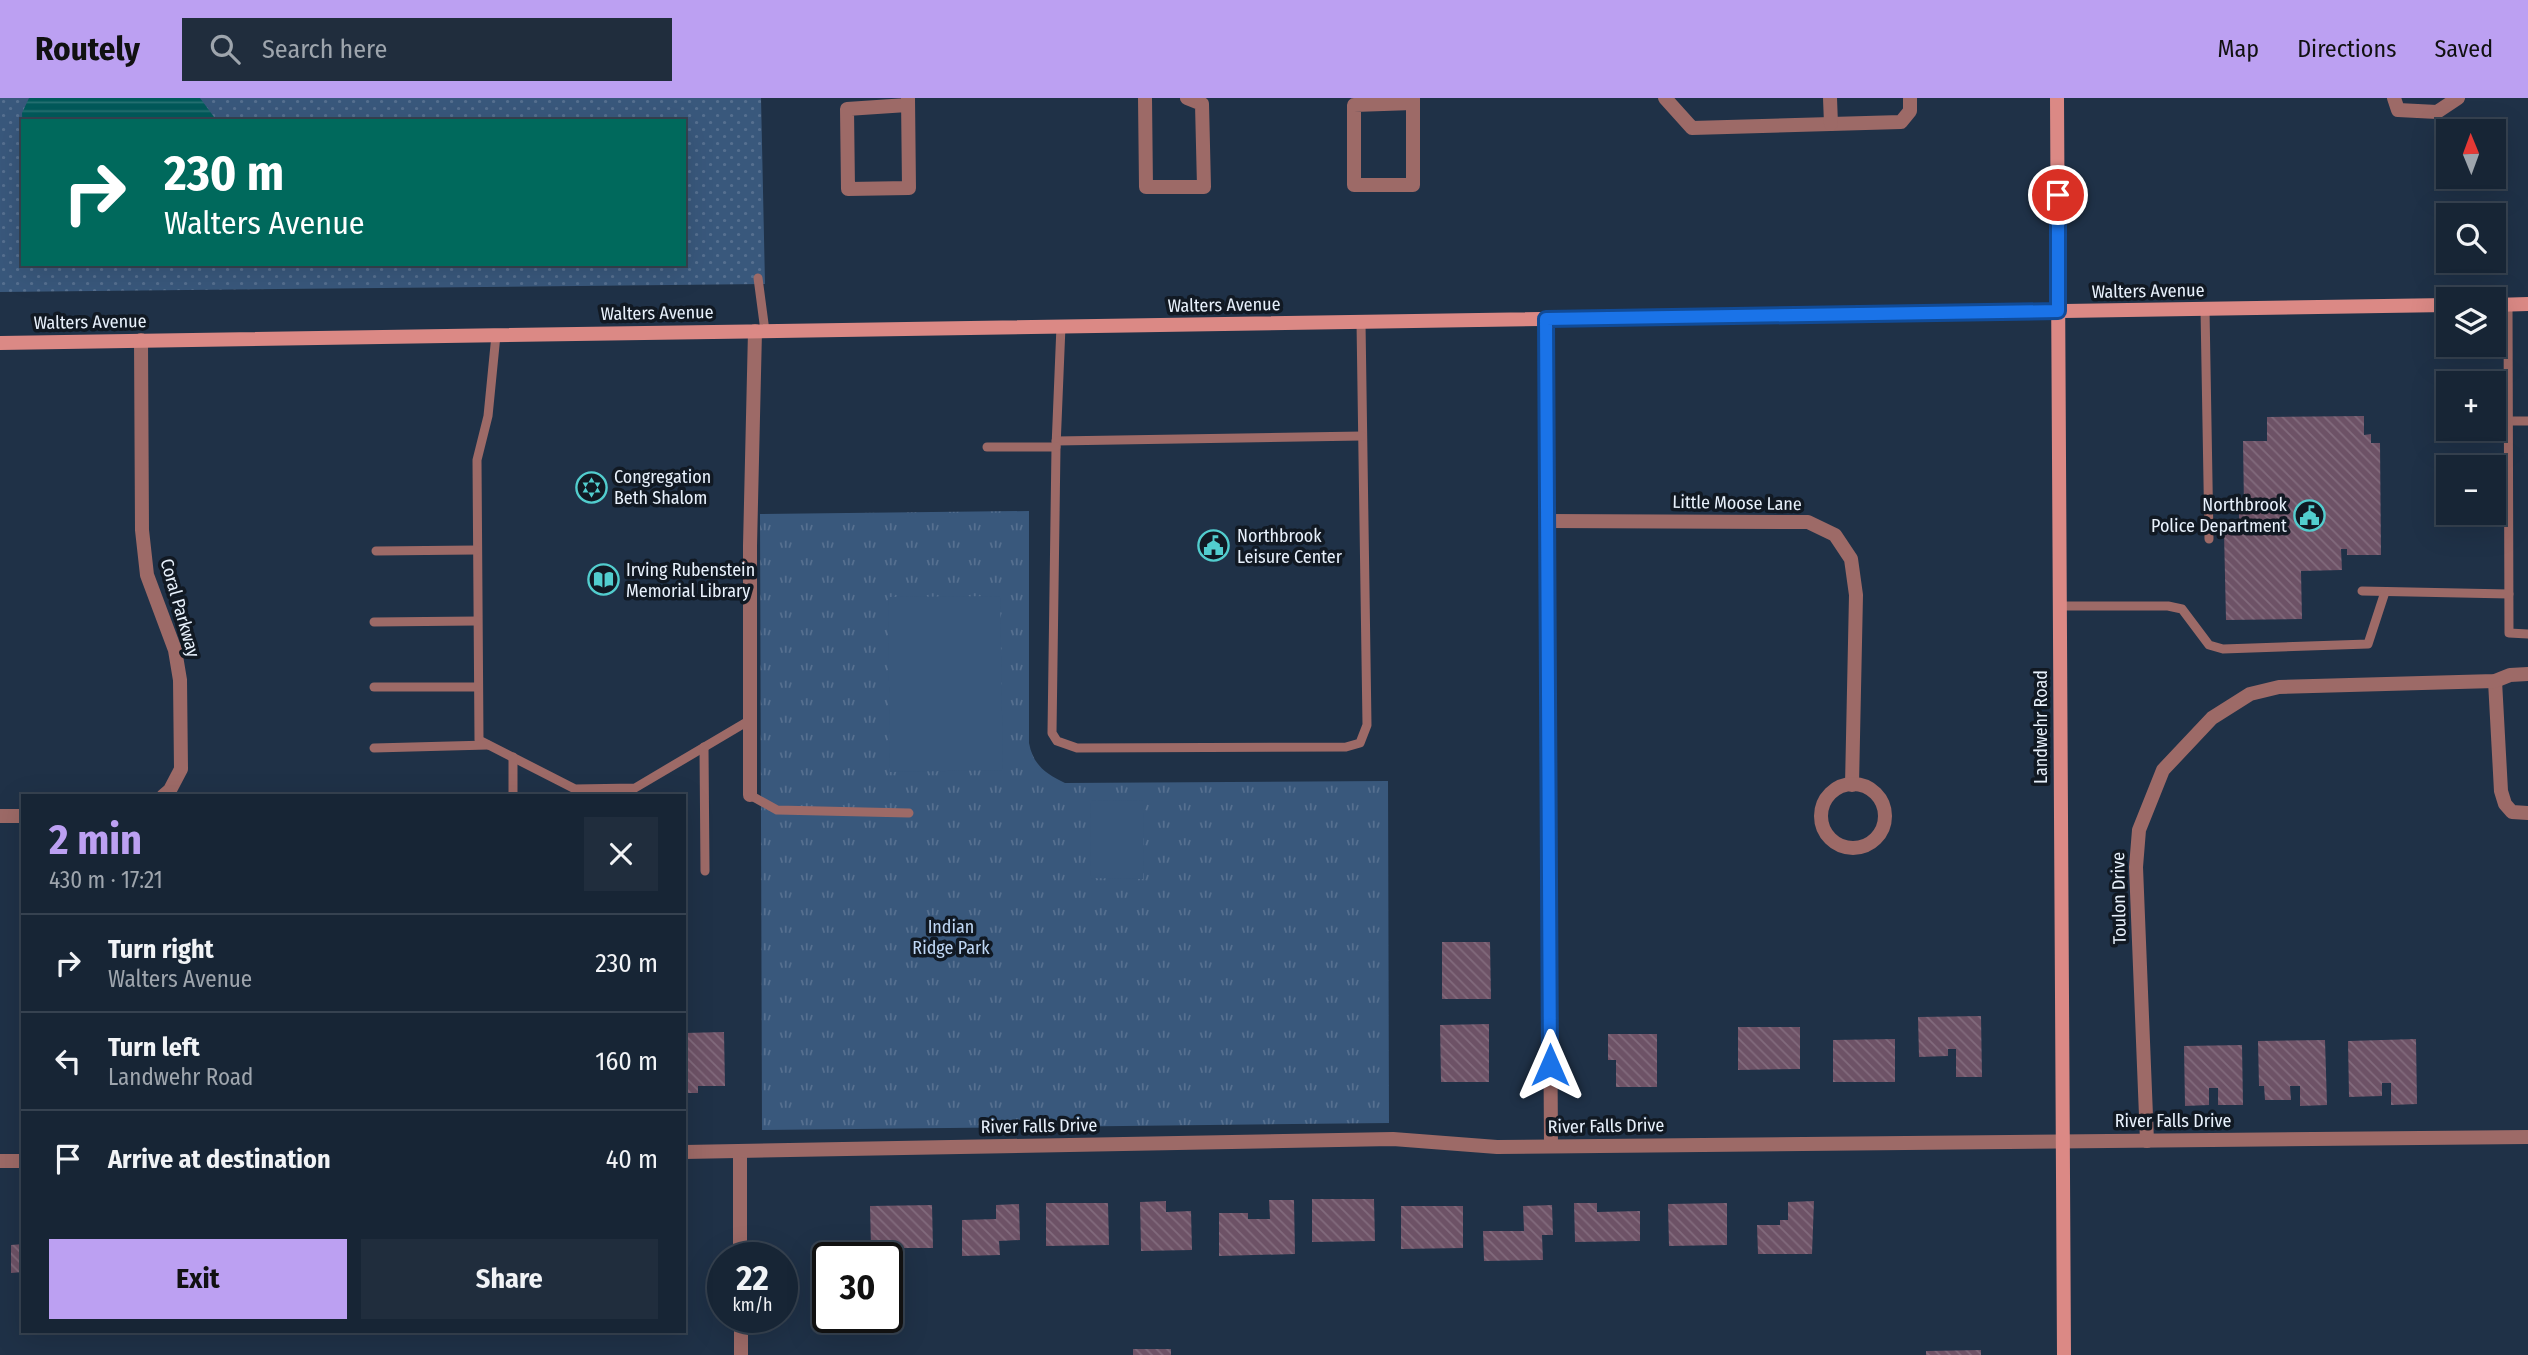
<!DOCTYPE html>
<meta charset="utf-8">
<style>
:root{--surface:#172535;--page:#202d3d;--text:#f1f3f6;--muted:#9ea5ad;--line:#364250;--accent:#bca0f2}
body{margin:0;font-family:"Fira Sans Condensed",sans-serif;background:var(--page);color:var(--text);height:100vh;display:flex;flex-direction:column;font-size:26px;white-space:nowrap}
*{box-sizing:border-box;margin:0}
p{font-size:23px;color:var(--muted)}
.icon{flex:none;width:38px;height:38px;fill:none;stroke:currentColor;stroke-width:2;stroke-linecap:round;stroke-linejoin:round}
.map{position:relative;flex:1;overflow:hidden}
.drawer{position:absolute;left:21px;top:696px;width:665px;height:539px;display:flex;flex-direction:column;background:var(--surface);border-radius:0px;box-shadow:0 7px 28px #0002,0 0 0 2px var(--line)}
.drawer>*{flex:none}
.hud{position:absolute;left:21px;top:21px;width:665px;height:147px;border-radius:0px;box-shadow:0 7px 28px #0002,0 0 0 2px var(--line);background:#00695c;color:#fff;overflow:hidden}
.needle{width:46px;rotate:359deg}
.tools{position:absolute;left:2436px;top:21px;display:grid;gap:14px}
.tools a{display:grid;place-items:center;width:70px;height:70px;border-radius:0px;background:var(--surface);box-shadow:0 7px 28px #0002,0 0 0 2px var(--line);font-size:35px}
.speed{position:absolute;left:707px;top:1144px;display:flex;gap:14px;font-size:35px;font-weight:700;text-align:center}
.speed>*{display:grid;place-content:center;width:91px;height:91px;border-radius:50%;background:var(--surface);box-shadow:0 7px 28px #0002,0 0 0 2px var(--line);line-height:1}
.speed small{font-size:18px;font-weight:400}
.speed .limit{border:4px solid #111;border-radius:10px;background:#fff;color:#111}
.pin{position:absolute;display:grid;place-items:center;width:60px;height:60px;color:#fff;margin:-30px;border:4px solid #fff;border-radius:50%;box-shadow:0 2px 7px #0007}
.me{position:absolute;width:77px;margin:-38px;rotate:0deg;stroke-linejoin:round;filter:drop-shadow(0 0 5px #0008)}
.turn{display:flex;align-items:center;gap:24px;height:147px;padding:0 28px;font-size:32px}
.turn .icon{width:91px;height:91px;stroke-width:2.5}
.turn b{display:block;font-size:49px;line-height:60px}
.round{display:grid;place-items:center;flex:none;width:74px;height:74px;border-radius:0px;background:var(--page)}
.overview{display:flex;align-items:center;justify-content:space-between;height:119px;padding:0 28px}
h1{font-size:42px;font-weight:700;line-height:52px;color:var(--accent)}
.button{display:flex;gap:14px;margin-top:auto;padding:14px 28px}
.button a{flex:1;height:80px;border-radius:0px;background:var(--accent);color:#111;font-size:28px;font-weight:700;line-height:80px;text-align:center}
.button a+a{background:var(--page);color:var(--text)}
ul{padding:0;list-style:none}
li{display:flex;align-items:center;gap:21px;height:98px;padding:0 28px;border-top:2px solid var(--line)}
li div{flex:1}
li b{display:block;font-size:26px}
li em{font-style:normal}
header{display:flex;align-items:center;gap:42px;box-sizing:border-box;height:98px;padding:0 35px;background:var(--accent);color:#111}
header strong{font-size:33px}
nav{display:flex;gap:38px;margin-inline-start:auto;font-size:24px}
.search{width:490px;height:63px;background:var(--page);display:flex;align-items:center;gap:18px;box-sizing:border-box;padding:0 24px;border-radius:0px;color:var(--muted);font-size:26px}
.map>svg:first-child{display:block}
</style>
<header>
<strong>Routely</strong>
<div class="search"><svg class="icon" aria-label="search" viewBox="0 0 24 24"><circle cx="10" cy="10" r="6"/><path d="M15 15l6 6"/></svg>Search here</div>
<nav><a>Map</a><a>Directions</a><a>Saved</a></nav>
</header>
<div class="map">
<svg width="2528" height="1257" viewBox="0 0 2528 1257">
<defs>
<pattern id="grass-dots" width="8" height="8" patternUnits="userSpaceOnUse" patternTransform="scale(1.75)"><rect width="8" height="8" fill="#39587c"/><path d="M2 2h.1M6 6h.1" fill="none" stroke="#567090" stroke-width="1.8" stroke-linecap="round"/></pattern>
<pattern id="park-tufts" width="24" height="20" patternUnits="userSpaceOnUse" patternTransform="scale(1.75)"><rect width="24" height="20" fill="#39587c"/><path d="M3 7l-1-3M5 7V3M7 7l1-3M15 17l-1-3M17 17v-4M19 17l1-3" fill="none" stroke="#567090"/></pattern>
<pattern id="water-rules" width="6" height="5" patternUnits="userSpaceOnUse" patternTransform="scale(1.75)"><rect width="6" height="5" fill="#02595a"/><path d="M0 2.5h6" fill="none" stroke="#277173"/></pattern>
<pattern id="building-back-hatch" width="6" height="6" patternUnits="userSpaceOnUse" patternTransform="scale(1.75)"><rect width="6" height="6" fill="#6d5266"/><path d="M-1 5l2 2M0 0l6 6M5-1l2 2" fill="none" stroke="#826b7d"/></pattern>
</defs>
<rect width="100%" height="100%" fill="#1f3147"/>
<path fill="url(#grass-dots)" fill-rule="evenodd" d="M0,0h761l4,186 -765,8zM23,23h661v143h-661z"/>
<path fill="url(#park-tufts)" d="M1029,413v232c4,22 17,31 36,40l323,-2 1,342 -627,7 -2,-616z"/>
<g fill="#39587c">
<polygon points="1000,498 1003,672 890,674 888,499"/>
<polygon points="1091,702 1144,703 1143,781 1090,780"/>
</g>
<polygon fill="url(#water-rules)" points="29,0 200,0 217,23 23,23 23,46 22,15"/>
<g fill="url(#building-back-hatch)">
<polygon points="2364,318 2364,337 2371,336 2371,345 2380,345 2381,457 2347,457 2347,451 2341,451 2342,472 2301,473 2302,521 2226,522 2224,434 2244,434 2244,425 2239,425 2239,410 2244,410 2243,343 2267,343 2267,319"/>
<polygon points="1442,844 1490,844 1491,901 1442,901"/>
<polygon points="1981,918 1982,979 1956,979 1956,951 1948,951 1948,958 1919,959 1918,919"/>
<polygon points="1489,926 1489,984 1441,984 1440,927"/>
<polygon points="1738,929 1800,929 1800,971 1738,972"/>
<polygon points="724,934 725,988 698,988 698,995 684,995 684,935"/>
<polygon points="1608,936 1657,936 1657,989 1616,989 1616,962 1608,962"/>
<polygon points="1895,941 1895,984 1833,984 1833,942"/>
<polygon points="2416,941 2417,1006 2391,1007 2391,985 2382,985 2382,998 2349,999 2348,943"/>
<polygon points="2325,942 2327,1007 2300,1008 2300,988 2290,988 2291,1002 2265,1002 2264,988 2259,988 2258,943"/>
<polygon points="2242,947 2243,1007 2218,1007 2218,990 2209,990 2209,1007 2185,1008 2184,948"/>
<polygon points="1312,1101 1374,1101 1375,1143 1312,1144"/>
<polygon points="1269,1102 1294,1102 1295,1156 1219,1158 1219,1115 1248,1115 1248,1121 1270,1121"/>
<polygon points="1166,1103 1166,1114 1191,1113 1192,1152 1141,1153 1140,1104"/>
<polygon points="1814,1103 1812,1156 1758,1156 1757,1127 1780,1127 1780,1122 1788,1122 1788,1104"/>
<polygon points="1046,1105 1108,1105 1109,1147 1046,1148"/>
<polygon points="1574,1105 1597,1105 1597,1114 1640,1113 1640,1143 1575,1144"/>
<polygon points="1727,1105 1727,1147 1669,1148 1668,1106"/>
<polygon points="1019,1106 1020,1142 999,1143 1000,1157 962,1158 962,1122 996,1121 996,1107"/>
<polygon points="932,1107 933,1150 871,1150 870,1108"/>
<polygon points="1552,1107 1553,1137 1542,1137 1543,1162 1484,1163 1483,1133 1524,1133 1523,1108"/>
<polygon points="1401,1108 1463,1108 1463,1150 1401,1151"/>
<polygon points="23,1146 23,1174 11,1175 11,1147"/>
<rect x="1133" y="1251" width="38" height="6"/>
<polygon points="1981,1252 1981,1257 1926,1257 1926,1253"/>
</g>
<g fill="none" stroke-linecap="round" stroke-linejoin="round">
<g stroke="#9d6a67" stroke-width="9">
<polyline points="758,180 765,233"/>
<polyline points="2508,206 2509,535 2528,536"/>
<polyline points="2205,211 2209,441"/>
<polyline points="1061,228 1056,349 1052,635 1057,643 1077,650 1346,649 1360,645 1367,627 1361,224"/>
<polyline points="496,237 488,318 477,362 479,642 575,691 635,690 750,622"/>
<polyline points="2508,323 2528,323"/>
<polyline points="1056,343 1362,338"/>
<polyline points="987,349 1056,349"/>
<polyline points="376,453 476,452"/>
<polyline points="2362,493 2509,496"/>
<polyline points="2060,508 2168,508 2182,511 2209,547 2223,551 2368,546 2385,494"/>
<polyline points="374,524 477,523"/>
<polyline points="374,589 478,589"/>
<polyline points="704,649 705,773"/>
<polyline points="374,650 488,647"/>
<polyline points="513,659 513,698"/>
<polyline points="750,697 777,712 909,715"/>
</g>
<g stroke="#9d6a67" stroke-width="14">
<polyline points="1145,0 1146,89 1204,89 1202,6 1187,0"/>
<polyline points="1413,0 1413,87 1354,87 1354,7 1413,5"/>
<polyline points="1665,0 1692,30 1901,24 1910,13 1910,0"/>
<polyline points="1830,0 1831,26"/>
<polyline points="2394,0 2398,12 2437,14 2458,0"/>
<polyline points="907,7 847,11 848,91 909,90 908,0"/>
<polyline points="1546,221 1551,1048"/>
<polyline points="141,242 142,432 147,477 175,552 180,582 181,671 170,692 163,698"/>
<polyline points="1548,423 1808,424 1835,437 1851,461 1856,497 1852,687"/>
<polyline points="2495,583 2501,693 2505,706 2512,714 2528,715"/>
<circle cx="1853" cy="718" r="32"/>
<polyline points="750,697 750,448 755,233"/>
<polyline points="0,718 23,718"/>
<polyline points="2147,1043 2136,769 2139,732 2163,672 2212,620 2250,596 2279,589 2495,583 2510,577 2528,576"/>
<polyline points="740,1053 740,1160"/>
<polyline points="684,1054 1393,1041 1497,1049 2528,1039"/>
<polyline points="0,1063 23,1063"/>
<polyline points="741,1220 741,1257"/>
</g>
<g stroke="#db8985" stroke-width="14">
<polyline points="2057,0 2064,1257"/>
<polyline points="2494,207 2528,206"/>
<polyline points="0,245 2448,207"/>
</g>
</g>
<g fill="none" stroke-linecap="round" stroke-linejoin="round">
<defs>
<polyline id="route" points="1550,967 1546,221 2058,213 2058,97"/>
</defs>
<use href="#route" stroke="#114b97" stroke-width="18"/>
<use href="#route" stroke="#1a73e8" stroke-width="12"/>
</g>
<defs>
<symbol id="synagogue-ring" viewBox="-11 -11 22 22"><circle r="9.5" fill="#111923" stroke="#52cdce" stroke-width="1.5"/><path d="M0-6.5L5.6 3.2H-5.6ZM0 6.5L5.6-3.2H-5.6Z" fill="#52cdce"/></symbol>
<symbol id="civic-ring" viewBox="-11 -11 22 22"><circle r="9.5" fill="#111923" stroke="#52cdce" stroke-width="1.5"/><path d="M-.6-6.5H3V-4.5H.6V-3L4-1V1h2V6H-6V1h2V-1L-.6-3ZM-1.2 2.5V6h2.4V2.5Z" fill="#52cdce"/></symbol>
<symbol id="library-ring" viewBox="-11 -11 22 22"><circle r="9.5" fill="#111923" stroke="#52cdce" stroke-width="1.5"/><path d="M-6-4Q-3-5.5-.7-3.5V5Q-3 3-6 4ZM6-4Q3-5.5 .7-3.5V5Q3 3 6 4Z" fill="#52cdce"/></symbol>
</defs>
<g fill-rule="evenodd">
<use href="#synagogue-ring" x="574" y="372" width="35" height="35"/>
<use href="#civic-ring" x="2292" y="400" width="35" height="35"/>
<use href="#civic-ring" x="1196" y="430" width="35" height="35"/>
<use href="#library-ring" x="586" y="464" width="35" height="35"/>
</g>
<g text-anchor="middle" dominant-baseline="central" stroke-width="7" stroke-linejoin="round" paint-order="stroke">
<g font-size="18" fill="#e8f1fc" stroke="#111923">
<text transform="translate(2148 193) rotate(-1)">Walters Avenue</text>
<text transform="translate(1224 207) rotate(-1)">Walters Avenue</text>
<text transform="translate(657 215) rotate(-1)">Walters Avenue</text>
<text transform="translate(90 224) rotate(-1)">Walters Avenue</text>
<text transform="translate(1737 405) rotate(1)">Little Moose Lane</text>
<text transform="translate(180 510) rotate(74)">Coral Parkway</text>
<text transform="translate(2041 629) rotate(-90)">Landwehr Road</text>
<text transform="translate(2119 800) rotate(-91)">Toulon Drive</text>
<text x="2173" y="1023">River Falls Drive</text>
<text transform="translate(1039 1028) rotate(-1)">River Falls Drive</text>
<text transform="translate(1606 1028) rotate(-1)">River Falls Drive</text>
</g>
<g font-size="18" fill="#e8f1fc" stroke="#111923" text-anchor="start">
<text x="614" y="379">Congregation<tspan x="614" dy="21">Beth Shalom</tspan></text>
<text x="2287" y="407" text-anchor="end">Northbrook<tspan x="2287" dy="21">Police Department</tspan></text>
<text x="1237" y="438">Northbrook<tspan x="1237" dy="21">Leisure Center</tspan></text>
<text x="626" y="472">Irving Rubenstein<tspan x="626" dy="21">Memorial Library</tspan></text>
</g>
<g font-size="18" fill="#c0d8f5" stroke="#111923">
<text x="951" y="829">Indian<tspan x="951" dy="21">Ridge Park</tspan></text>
</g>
</g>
</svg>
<div class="tools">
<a><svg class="needle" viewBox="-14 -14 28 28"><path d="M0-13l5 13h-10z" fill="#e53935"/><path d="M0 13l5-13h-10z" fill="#9ea5ad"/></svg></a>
<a><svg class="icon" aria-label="search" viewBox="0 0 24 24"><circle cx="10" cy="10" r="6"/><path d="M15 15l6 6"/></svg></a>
<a><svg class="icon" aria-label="layers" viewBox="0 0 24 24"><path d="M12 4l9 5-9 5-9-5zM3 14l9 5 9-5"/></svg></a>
<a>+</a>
<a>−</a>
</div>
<div class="speed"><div>22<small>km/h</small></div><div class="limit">30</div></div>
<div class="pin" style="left:2058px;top:97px;background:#d93025"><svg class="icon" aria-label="arrive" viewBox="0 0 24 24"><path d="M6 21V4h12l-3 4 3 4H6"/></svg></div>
<svg class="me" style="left:1550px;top:967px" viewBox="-20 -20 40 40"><path d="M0-17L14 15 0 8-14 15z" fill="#1a73e8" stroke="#fff" stroke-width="4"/></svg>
<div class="hud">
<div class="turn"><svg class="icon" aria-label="right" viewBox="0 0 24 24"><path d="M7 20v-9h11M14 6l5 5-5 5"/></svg><div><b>230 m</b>Walters Avenue</div></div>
</div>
<section class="drawer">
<div class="overview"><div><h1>2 min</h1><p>430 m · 17:21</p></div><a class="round"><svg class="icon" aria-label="close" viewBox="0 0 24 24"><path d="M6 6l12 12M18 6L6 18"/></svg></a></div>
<ul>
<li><svg class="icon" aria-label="right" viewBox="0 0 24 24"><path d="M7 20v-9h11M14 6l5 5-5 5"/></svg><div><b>Turn right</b><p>Walters Avenue</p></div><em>230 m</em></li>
<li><svg class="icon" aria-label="left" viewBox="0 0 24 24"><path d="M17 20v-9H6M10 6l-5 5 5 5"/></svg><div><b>Turn left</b><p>Landwehr Road</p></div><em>160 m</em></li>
<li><svg class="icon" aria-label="arrive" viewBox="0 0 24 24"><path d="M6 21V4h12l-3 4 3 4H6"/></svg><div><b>Arrive at destination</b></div><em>40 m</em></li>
</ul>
<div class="button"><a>Exit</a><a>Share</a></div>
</section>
</div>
